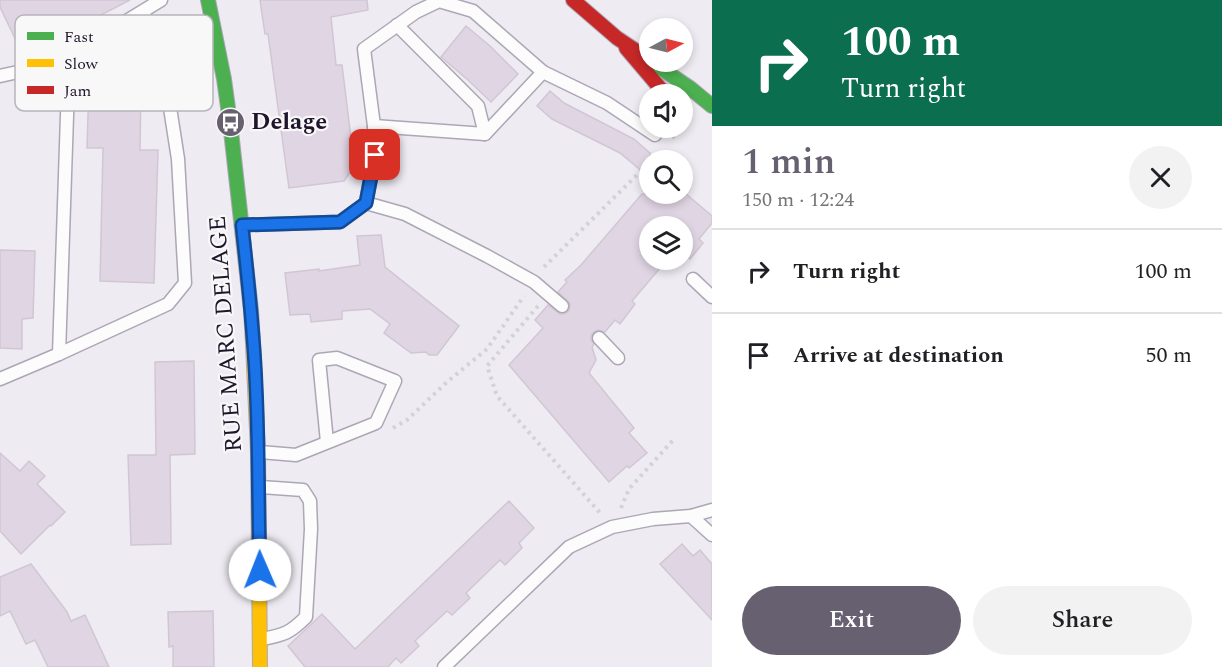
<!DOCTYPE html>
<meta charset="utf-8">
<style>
:root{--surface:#fff;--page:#f2f2f2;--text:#202124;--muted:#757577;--line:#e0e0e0;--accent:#676071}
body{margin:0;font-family:Spectral,serif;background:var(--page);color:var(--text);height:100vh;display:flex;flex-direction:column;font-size:22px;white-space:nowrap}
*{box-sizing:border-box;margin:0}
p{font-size:20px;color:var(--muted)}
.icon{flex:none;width:33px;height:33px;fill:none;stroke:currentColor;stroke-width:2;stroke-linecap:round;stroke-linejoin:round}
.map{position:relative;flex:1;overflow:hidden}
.panel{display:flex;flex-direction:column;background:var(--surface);width:510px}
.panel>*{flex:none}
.guide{background:#0b6e4f;color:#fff;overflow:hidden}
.needle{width:39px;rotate:83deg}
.controls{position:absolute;left:639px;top:18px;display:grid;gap:12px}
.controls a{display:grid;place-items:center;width:54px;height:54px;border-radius:50%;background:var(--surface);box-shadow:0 3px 9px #0003;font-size:30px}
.pin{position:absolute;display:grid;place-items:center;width:51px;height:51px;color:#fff;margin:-26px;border-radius:12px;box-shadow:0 3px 9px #0006}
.me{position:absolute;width:66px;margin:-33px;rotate:359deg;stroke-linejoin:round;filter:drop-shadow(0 0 4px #0008)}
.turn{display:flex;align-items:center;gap:21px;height:126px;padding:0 30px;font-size:27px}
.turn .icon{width:78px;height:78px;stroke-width:2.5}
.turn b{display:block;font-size:42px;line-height:51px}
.round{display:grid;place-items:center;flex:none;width:63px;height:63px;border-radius:32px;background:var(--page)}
.summary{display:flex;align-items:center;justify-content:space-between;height:102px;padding:0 30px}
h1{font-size:36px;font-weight:600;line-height:45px;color:var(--accent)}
.button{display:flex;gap:12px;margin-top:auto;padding:12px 30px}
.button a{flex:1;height:69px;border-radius:36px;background:var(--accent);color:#fff;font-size:24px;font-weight:600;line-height:69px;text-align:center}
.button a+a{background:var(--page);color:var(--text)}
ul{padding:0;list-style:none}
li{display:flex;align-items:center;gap:18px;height:84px;padding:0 30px;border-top:2px solid var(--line)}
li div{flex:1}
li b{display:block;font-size:22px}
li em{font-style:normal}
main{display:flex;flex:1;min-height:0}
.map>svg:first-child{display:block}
</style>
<main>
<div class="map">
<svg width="712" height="667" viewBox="0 0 712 667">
<rect width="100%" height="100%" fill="#eeebf2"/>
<g fill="#e0d5e3" stroke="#d1c7d4" stroke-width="1.5">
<polygon points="0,0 130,0 40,46 22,53 0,7"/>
<polygon points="260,0 367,0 368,10 331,17 336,65 342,65 351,138 349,138 353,168 344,181 289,188 268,34 265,34"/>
<polygon points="466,26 490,46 518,74 491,102 468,80 441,57"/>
<polygon points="89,83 141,84 140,150 158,150 154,283 100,281 103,148 87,148"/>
<polygon points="550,91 564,103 634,139 650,153 650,178 620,153 552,119 537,106"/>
<polygon points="642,194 686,194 712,216 712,223 699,239 703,243 690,259 682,253 682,226 650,226 650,260 667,260 632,301 635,304 620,324 615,320 605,332 598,330 594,332 591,335 591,340 594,344 592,347 596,360 589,373 634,428 629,433 647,453 629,468 627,466 609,482 509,365 543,328 535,320 548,305 560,314 564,314 569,311 570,307 570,303 558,292 567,282 565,280 581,265"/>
<polygon points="381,235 385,267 459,326 437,355 429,355 426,352 411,353 384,333 390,324 370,309 342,311 342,319 311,322 310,314 290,315 285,273 319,269 319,271 360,265 357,236"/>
<polygon points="0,250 35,251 33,318 22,319 22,349 0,348"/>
<polygon points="194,361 195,454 170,455 171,544 131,545 128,455 156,455 155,362"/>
<polygon points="0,453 20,471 29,461 45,476 37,484 65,512 51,526 50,525 21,554 0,531"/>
<polygon points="509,501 534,528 519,543 522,548 505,565 500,560 466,593 470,598 452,615 447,611 415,641 419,646 401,663 396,658 388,667 305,667 288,646 322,614 355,649"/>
<polygon points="682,544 693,556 700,550 712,564 712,620 660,564"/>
<polygon points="31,564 67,612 71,621 85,615 109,667 48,667 35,640 26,644 10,611 0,616 0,577"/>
<polygon points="213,611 214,667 173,667 173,646 169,647 168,612"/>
</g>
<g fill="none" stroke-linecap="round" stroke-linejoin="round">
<defs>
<g id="lane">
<polyline points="397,25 478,106 485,134"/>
<polyline points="0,76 41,67 69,56 161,0"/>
<polyline points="374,126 364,49 416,12 439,1 473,11 543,72"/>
<polyline points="366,203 405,214 487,256 534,282 562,306"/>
<polyline points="243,225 340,222 366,203 375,155 374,126 485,134 543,72 607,103 655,135"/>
<polyline points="693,279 712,297"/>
<polyline points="599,338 618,358"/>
<polyline points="59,354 69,56"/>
<polyline points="0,379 59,354 168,304 185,283 178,159 163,63 143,12"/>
<polyline points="260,452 296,455 376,423 395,381 337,358 319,360 327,442"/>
<path d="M261,487l42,3 7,11 1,28 -5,88c-16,16 -22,18 -44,22"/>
<polyline points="691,516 712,535"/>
<polyline points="444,667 569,547 612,527 653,519 691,516 712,510"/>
</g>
<g id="fast">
<polyline points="208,0 224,79 230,122 251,310 253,344"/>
<polyline points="653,63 690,88 712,106"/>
</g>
<polyline id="slow" points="253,344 258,452 260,667"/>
<g id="jam">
<polyline points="573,0 617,38 650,60"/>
<polyline points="626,48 660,88 668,94"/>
</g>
</defs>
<use href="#lane" stroke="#ada7b5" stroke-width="15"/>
<use href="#fast" stroke="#ada7b5" stroke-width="16"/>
<use href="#slow" stroke="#ada7b5" stroke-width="16"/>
<use href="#jam" stroke="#ada7b5" stroke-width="16"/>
<g stroke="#d4d2d6" stroke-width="4" stroke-dasharray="3 4.5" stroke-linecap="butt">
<polyline points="672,138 682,128"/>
<polyline points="544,267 650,162"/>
<polyline points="538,306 487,366 497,396 601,514"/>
<polyline points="393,428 407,420 447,382 487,349 524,296"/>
<polyline points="621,508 629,489 675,438"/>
</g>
<use href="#lane" stroke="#fcfcfd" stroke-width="12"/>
<use href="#fast" stroke="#4caf50" stroke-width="14"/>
<use href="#slow" stroke="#ffc107" stroke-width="14"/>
<use href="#jam" stroke="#c62828" stroke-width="14"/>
</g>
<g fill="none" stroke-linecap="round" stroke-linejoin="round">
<defs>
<path id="route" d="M260,570c-2,-61 -1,-123 -4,-184 -2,-54 -8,-107 -14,-161l98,-3 26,-19 9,-48"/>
</defs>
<use href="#route" stroke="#114b97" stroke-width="15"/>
<use href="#route" stroke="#1a73e8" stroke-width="10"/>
</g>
<defs>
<symbol id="bus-disc" viewBox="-11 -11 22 22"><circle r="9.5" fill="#676071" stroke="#f8f8f8"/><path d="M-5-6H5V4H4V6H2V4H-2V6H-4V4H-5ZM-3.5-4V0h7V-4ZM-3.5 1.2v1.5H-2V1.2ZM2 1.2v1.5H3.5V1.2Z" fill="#fff"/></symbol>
</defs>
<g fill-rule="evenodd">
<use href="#bus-disc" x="214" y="106" width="33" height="33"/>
</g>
<g text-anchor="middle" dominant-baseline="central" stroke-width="4.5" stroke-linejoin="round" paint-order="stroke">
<g font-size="24" font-weight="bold" fill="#1f152c" stroke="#f8f8f8" text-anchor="start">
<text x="251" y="122">Delage</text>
</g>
<g font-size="24" fill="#1f152c" stroke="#f8f8f8">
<text transform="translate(226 334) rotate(-94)">RUE MARC DELAGE</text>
</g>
</g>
<rect x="15" y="15" width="198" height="96" rx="9" fill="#f8f8f8" stroke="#b7b4bb" stroke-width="1.5"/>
<rect x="27" y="32" width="27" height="8" fill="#4caf50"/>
<rect x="27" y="59" width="27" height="8" fill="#ffc107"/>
<rect x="27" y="86" width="27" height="8" fill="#c62828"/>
<g font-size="16" fill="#1f152c">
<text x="64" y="42">Fast</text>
<text x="64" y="69">Slow</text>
<text x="64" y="96">Jam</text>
</g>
</svg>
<div class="controls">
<a><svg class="needle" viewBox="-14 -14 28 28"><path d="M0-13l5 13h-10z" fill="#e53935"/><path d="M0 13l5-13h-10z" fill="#757577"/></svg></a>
<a><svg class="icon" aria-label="sound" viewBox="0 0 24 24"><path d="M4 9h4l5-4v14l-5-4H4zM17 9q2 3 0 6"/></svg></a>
<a><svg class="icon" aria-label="search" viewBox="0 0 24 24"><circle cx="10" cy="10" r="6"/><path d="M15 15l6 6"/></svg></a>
<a><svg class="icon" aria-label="layers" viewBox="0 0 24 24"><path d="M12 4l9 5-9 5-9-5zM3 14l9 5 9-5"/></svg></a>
</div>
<div class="pin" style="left:375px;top:155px;background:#d93025"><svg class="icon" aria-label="arrive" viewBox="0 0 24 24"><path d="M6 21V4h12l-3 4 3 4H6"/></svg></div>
<svg class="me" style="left:260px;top:570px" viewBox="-20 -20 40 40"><circle r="19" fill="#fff"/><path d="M0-13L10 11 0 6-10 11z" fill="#1a73e8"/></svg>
</div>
<section class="panel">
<div class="guide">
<div class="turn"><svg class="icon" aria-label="right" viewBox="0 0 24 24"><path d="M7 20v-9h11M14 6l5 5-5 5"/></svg><div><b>100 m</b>Turn right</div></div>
</div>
<div class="summary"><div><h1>1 min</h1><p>150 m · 12:24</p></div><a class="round"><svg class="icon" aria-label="close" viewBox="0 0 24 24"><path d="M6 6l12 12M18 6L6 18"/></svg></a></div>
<ul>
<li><svg class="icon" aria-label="right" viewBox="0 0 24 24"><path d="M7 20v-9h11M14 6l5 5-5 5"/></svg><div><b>Turn right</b></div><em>100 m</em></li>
<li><svg class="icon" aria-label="arrive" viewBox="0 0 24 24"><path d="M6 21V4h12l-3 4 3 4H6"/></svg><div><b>Arrive at destination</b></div><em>50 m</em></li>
</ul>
<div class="button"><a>Exit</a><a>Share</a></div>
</section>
</main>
